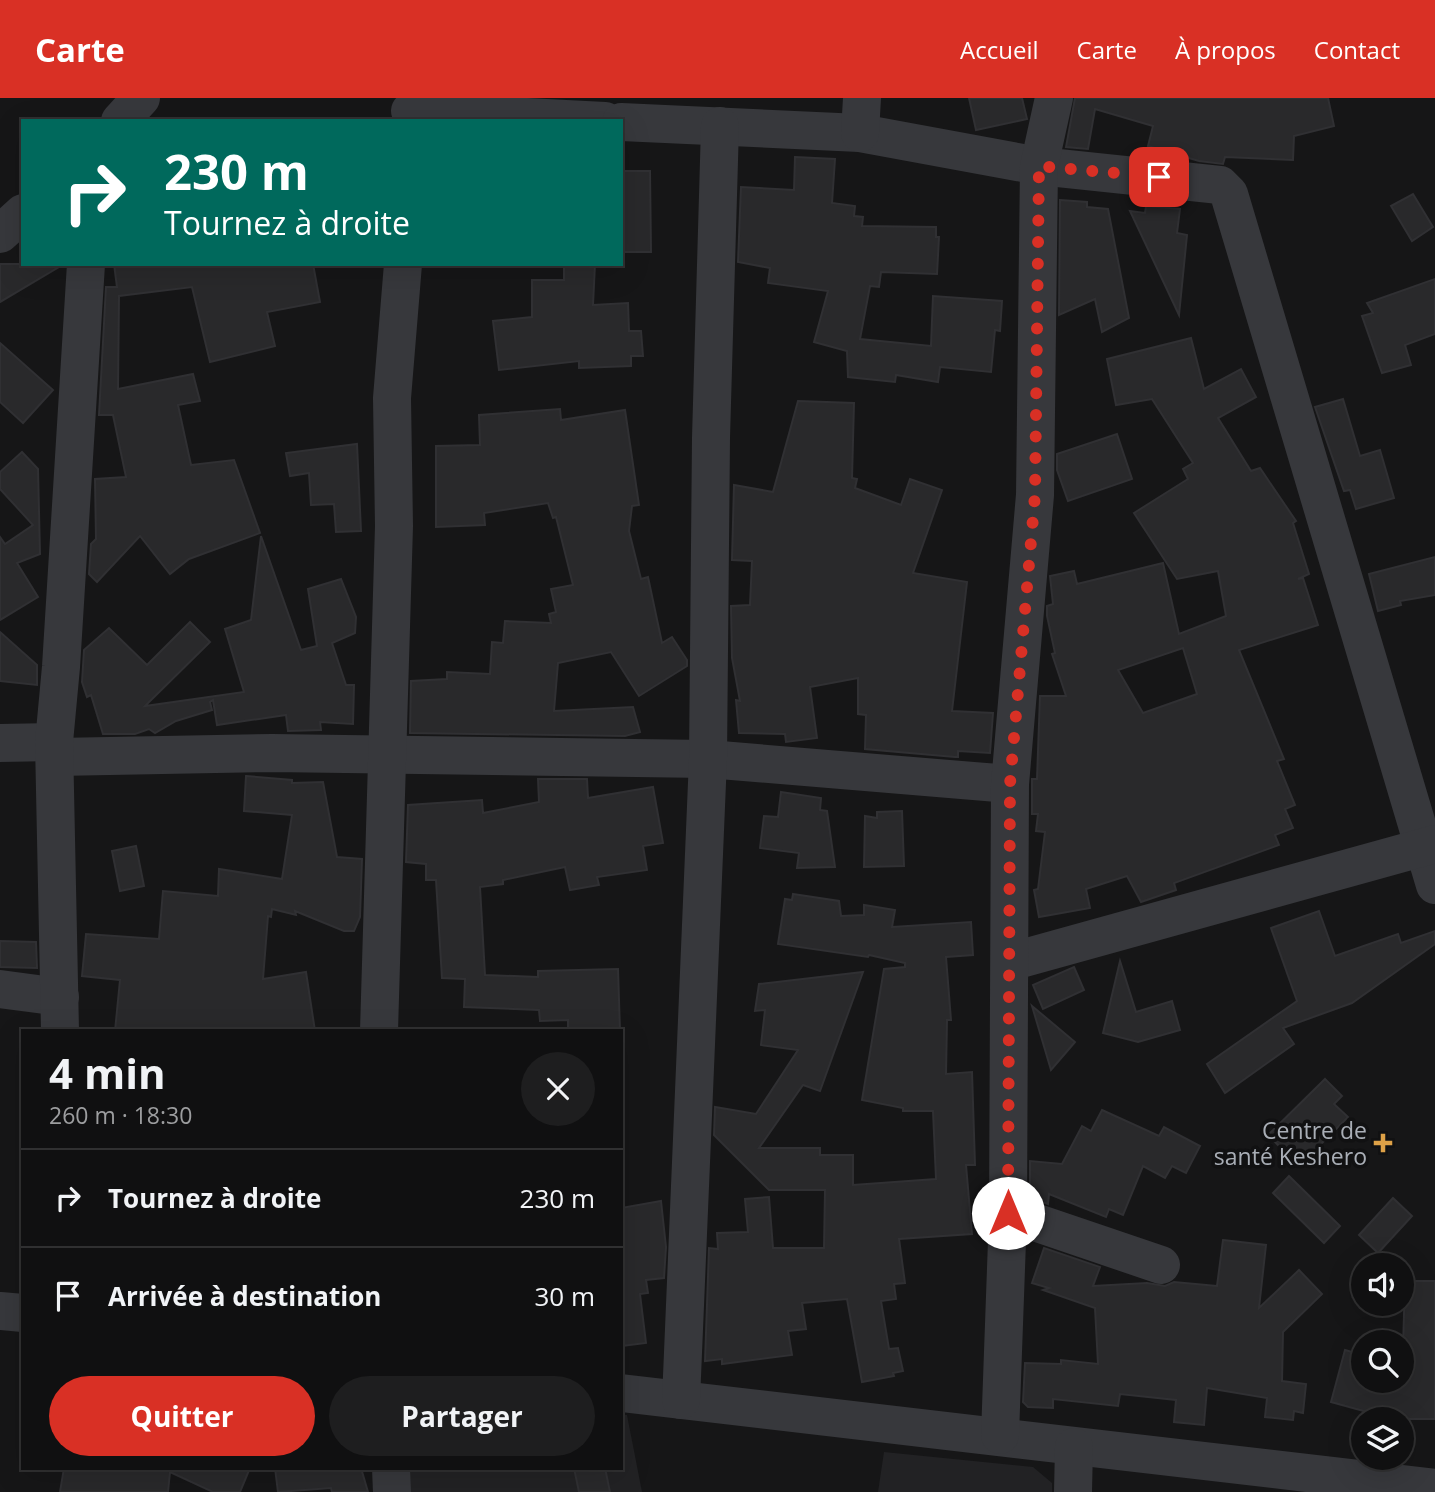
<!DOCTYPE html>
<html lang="fr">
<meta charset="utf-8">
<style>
:root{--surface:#101011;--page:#1e1e1f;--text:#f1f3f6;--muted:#9c9d9f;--line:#303031;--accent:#d93025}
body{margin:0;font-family:"Open Sans",sans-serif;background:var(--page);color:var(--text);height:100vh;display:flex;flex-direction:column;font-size:26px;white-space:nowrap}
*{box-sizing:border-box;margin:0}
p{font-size:23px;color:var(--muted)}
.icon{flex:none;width:38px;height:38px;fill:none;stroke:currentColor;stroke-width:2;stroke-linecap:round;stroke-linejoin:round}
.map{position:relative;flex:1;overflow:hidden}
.details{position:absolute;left:21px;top:931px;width:602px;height:441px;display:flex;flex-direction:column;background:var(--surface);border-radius:0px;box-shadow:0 7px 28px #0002,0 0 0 2px var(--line)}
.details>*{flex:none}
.hud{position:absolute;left:21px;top:21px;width:602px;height:147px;border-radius:0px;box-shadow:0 7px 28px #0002,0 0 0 2px var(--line);background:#00695c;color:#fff;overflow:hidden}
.buttons{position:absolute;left:1351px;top:1155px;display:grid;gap:14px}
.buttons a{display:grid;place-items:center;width:63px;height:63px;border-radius:50%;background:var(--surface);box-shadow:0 7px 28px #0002,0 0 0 2px var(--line);font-size:35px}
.pin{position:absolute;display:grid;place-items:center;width:60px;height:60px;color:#fff;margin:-30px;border-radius:14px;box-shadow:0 4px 10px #0006}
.me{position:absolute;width:77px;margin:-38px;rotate:0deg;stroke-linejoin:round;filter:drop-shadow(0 0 5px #0008)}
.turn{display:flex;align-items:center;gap:24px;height:147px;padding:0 28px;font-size:32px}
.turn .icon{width:91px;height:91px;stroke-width:2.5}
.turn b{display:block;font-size:49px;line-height:60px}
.round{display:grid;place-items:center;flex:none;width:74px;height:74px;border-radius:37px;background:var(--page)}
.summary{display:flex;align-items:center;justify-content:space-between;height:119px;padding:0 28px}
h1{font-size:42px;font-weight:700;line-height:52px}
.action{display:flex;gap:14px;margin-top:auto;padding:14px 28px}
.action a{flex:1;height:80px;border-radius:42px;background:var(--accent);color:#fff;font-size:28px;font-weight:700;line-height:80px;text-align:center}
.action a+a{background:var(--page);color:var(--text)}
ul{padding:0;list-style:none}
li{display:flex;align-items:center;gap:21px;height:98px;padding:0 28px;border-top:2px solid var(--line)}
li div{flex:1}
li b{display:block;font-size:26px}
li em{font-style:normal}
header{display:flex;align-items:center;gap:42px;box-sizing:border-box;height:98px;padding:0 35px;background:var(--accent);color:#fff}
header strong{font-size:33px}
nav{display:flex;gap:38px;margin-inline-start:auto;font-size:24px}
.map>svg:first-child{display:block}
</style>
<header>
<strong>Carte</strong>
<nav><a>Accueil</a><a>Carte</a><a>À propos</a><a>Contact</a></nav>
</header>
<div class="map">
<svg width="1435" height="1394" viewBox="0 0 1435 1394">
<rect width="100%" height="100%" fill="#161617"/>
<g fill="#222224">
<polygon points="621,1317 627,1317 642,1394 405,1394 405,1370 621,1370"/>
<polygon points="884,1354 1033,1369 1052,1385 1052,1394 878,1394"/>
</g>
<g fill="#29292b" stroke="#303033" stroke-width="2" fill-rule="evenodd">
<polygon points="969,0 1022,0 1027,21 976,32"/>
<polygon points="1075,0 1328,0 1334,28 1294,38 1293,62 1225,59 1223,66 1199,63 1148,48 1153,28 1095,11 1088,51 1066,49"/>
<polygon points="795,59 835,61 832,105 855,108 854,118 863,119 862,128 936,129 936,139 939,139 937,176 881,174 879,189 870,188 860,241 931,248 933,198 1002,203 1000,233 995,232 991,274 940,269 938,284 896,277 895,284 848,279 847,253 814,244 828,193 768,185 770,170 738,164 741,89 794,92"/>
<polygon points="621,73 650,73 651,154 621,154"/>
<polygon points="1413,96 1433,129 1412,143 1391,108"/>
<polygon points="1060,102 1087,104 1087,109 1108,111 1129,220 1102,234 1095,201 1059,217"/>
<polygon points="1146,108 1180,111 1177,135 1187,137 1179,217 1130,113 1145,115"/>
<polygon points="0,166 64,166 0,204"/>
<polygon points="114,166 313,166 320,204 267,214 275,248 210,264 192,189 119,198 118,291 193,276 200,303 178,307 191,367 234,362 260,435 189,461 170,476 140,438 97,484 89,476 91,446 96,441 95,381 126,379 113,317 99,317 106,189 117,189"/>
<polygon points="564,166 595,166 593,207 628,205 629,233 641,233 643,258 631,258 631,268 579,270 579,263 499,272 493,223 532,219 532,182 564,182"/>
<polygon points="1435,181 1435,236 1405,247 1411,267 1382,275 1362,218 1373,215 1367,205"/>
<path d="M1191,240l13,51 37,-20 15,28 -38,21 33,53 9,-3 36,53 -3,2 16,51 -11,5 5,-1 15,47 -79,25 45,109 -7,2 18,44 -10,4 8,19 -18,7 4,10 -105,38 2,7 -35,12 -14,-26 -41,13 4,19 -51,9 -5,-27 4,-1 7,-57 -9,-1 2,-17h-6v-35h5l3,-83h26l-14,-42 3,-1 -8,-37v-10l6,-2 -3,-28 24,-5 3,13 86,-21 16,71 47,-18 -8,-45 -41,8 -43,-66 54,-34 -5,-10 10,-6 -41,-64 -36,6 -9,-46zM1183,550l14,46 -54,19 -25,-43z"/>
<polygon points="0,245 53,292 23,325 0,304"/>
<polygon points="1343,301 1360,358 1380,352 1394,400 1356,411 1350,392 1344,393 1315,309"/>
<polygon points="798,303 854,305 852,380 857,381 855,390 901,407 910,381 942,392 913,475 967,484 952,613 993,615 990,655 958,653 958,659 955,659 865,651 866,617 858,616 858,580 810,589 817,640 786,644 785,636 739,635 736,602 740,603 732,560 731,508 750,507 752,463 732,462 734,387 773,394"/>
<polygon points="560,311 561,322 625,312 639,407 632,408 629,433 641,481 648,479 662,545 672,539 687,562 687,568 639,598 611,554 558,565 554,613 633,609 640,634 625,638 410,635 411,583 447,581 447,574 490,576 492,544 503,545 505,523 551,525 549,516 556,514 551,491 573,487 556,419 553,420 548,405 484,415 485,427 436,429 436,348 480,347 479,317"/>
<polygon points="1117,336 1132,381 1068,403 1057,372 1057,356"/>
<polygon points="357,346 361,433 336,434 334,406 311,407 309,375 290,378 286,355"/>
<polygon points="22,354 38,371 40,456 17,465 38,499 0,522 0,439 5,446 33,427 0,391 0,374"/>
<polygon points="261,438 301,552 317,548 308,491 341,481 356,519 355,535 332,545 346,587 354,587 353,626 320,624 321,632 288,633 286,617 217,627 213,602 210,604 212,612 176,623 155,635 149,631 135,636 103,636 91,597 87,599 82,584 84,552 109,530 147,567 190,524 210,544 145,608 244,594 225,531 251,522"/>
<polygon points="1435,459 1435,497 1400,503 1401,507 1378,513 1369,476"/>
<polygon points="0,534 37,567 37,587 0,583"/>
<polygon points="246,678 292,682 292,685 323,684 337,759 362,761 360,819 354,833 344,833 295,813 296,817 272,811 271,819 268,818 263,881 306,874 315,933 115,933 120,882 82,878 86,836 159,841 163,793 218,798 219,771 282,781 292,717 244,713"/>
<polygon points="538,681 587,681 588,700 653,689 663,745 643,748 647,772 597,779 599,787 570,792 565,769 503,782 503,786 480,789 485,877 538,879 538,873 618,871 620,933 568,933 568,922 540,923 539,912 464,909 465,881 442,880 436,782 426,782 426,766 406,764 408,707 482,702 483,715 539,704"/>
<polygon points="781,694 821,700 820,712 827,713 835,769 797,770 799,755 760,750 764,718 778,719"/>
<polygon points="902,713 904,768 864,769 865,718 877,720 877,714"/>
<polygon points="136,748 144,788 120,793 112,753"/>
<polygon points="793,796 839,803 841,818 864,817 864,807 895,812 892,829 971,824 973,857 946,859 951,922 947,922 946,976 972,974 975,1067 966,1067 972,1136 899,1141 905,1185 894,1186 896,1201 881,1203 889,1251 898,1250 903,1273 893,1275 894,1278 862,1284 847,1201 802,1205 806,1231 788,1233 792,1257 722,1266 722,1261 705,1263 709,1150 718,1151 717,1135 748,1134 745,1101 769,1099 773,1150 824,1150 825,1092 769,1092 714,1037 715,1009 756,1016 798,952 761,947 765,912 755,913 759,886 863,874 820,993 803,987 759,1050 820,1050 820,1057 853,1057 853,1087 936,1081 933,1013 903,1013 903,1010 862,1002 884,871 905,869 905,865 869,857 868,859 778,846 785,801 792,802"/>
<polygon points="1319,813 1335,858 1398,836 1401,845 1435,833 1435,846 1352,905 1283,930 1294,946 1225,995 1207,966 1297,903 1271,830"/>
<polygon points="0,843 36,844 37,870 0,869"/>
<polygon points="1120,863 1136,914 1172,903 1180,932 1138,944 1103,935"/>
<polygon points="1074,869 1084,892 1043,911 1033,887"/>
<polygon points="1032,908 1075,944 1051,972"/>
<polygon points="1325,981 1342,998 1334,1006 1348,1019 1299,1068 1268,1037"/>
<polygon points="1102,1012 1159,1038 1164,1029 1200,1048 1186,1075 1172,1068 1165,1080 1143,1068 1123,1117 1109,1111 1106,1119 1049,1096 1048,1106 1030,1099 1030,1063 1062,1066 1082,1028 1091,1033"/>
<polygon points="1289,1078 1340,1128 1324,1145 1273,1095"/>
<polygon points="1393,1100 1412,1118 1378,1155 1359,1137"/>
<polygon points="661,1103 666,1149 664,1180 646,1182 648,1195 640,1196 646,1245 621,1248 621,1110"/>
<polygon points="1223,1142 1266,1147 1259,1210 1299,1172 1322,1196 1283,1234 1282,1283 1306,1286 1303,1315 1294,1313 1293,1322 1265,1319 1267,1300 1207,1290 1204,1327 1174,1324 1176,1302 1120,1296 1118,1308 1053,1301 1053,1310 1028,1309 1023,1304 1025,1265 1061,1266 1061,1262 1098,1266 1095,1210 1043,1192 1049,1190 1032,1185 1044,1150 1100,1169 1093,1188 1147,1185 1165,1188 1174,1184 1217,1188"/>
<polygon points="1405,1183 1435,1183 1435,1321 1370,1321 1371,1315 1331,1304 1345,1252 1363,1257 1363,1283 1402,1283"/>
<polygon points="64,1370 250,1370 240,1394 213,1394 170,1374 168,1394 60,1394"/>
<polygon points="275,1370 361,1370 368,1394 332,1394 331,1390 278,1394"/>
<polygon points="574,1370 605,1370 610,1394 579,1394"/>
</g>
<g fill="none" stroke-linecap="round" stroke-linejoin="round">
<g stroke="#37383c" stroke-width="38">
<polyline points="410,13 605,23"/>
<polyline points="120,23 141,0"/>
<polyline points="621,24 860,35 1039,68 1220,87 1229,96 1435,787"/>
<polyline points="860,35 862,0"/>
<polyline points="0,136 23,115"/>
<polyline points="0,645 54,644"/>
<polyline points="56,659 272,655 708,661 1010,686"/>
<polyline points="1010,864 1435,746"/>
<polyline points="0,891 60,899"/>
<polyline points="60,933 54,644 61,569 86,166"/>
<polyline points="379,933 394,428 392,300 403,166"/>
<polyline points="1008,1115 1161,1167"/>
<polyline points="0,1213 23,1215"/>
<polyline points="621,1295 1435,1390"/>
<polyline points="681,1302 708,661 711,340 720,28"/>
<polyline points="1000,1337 1008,1115 1010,686 1035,397 1039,68 1054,0"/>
<polyline points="391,1370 392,1394"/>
<polyline points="1073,1394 1074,1349"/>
</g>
</g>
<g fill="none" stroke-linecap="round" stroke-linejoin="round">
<polyline stroke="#d93025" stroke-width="12" stroke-dasharray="0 21.6" points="1008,1115 1010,686 1035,397 1039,68 1159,79"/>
</g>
<path fill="#dea147" stroke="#111112" stroke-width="2.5" d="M1379.5 1034.5h7v7h7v7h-7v7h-7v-7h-7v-7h7z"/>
<g text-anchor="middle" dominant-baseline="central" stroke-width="7" stroke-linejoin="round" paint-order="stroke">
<g font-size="23" fill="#a9aeb6" stroke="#111112" text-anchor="end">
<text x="1367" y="1032">Centre de<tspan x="1367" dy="26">santé Keshero</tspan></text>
</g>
</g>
</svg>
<div class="buttons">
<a><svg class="icon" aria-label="sound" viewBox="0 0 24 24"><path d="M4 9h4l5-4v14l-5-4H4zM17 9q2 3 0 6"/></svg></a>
<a><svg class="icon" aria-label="search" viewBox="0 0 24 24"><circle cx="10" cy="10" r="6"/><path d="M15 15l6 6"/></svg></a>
<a><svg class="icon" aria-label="layers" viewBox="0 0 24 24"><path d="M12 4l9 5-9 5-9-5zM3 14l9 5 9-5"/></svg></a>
</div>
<div class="pin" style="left:1159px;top:79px;background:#d93025"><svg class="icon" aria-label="arrive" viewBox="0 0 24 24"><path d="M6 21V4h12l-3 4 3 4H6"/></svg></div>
<svg class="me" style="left:1008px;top:1115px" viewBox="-20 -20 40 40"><circle r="19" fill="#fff"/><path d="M0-13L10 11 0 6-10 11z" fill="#d93025"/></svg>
<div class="hud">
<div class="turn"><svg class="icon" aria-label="right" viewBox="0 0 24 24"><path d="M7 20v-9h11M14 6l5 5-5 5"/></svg><div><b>230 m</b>Tournez à droite</div></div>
</div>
<section class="details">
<div class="summary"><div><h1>4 min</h1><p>260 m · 18:30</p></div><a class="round"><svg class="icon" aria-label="close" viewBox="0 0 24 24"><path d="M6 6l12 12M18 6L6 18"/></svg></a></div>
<ul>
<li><svg class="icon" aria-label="right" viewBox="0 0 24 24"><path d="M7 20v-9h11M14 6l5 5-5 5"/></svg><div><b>Tournez à droite</b></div><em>230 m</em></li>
<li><svg class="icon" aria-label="arrive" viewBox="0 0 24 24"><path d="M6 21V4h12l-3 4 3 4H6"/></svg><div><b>Arrivée à destination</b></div><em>30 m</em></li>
</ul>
<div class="action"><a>Quitter</a><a>Partager</a></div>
</section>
</div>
